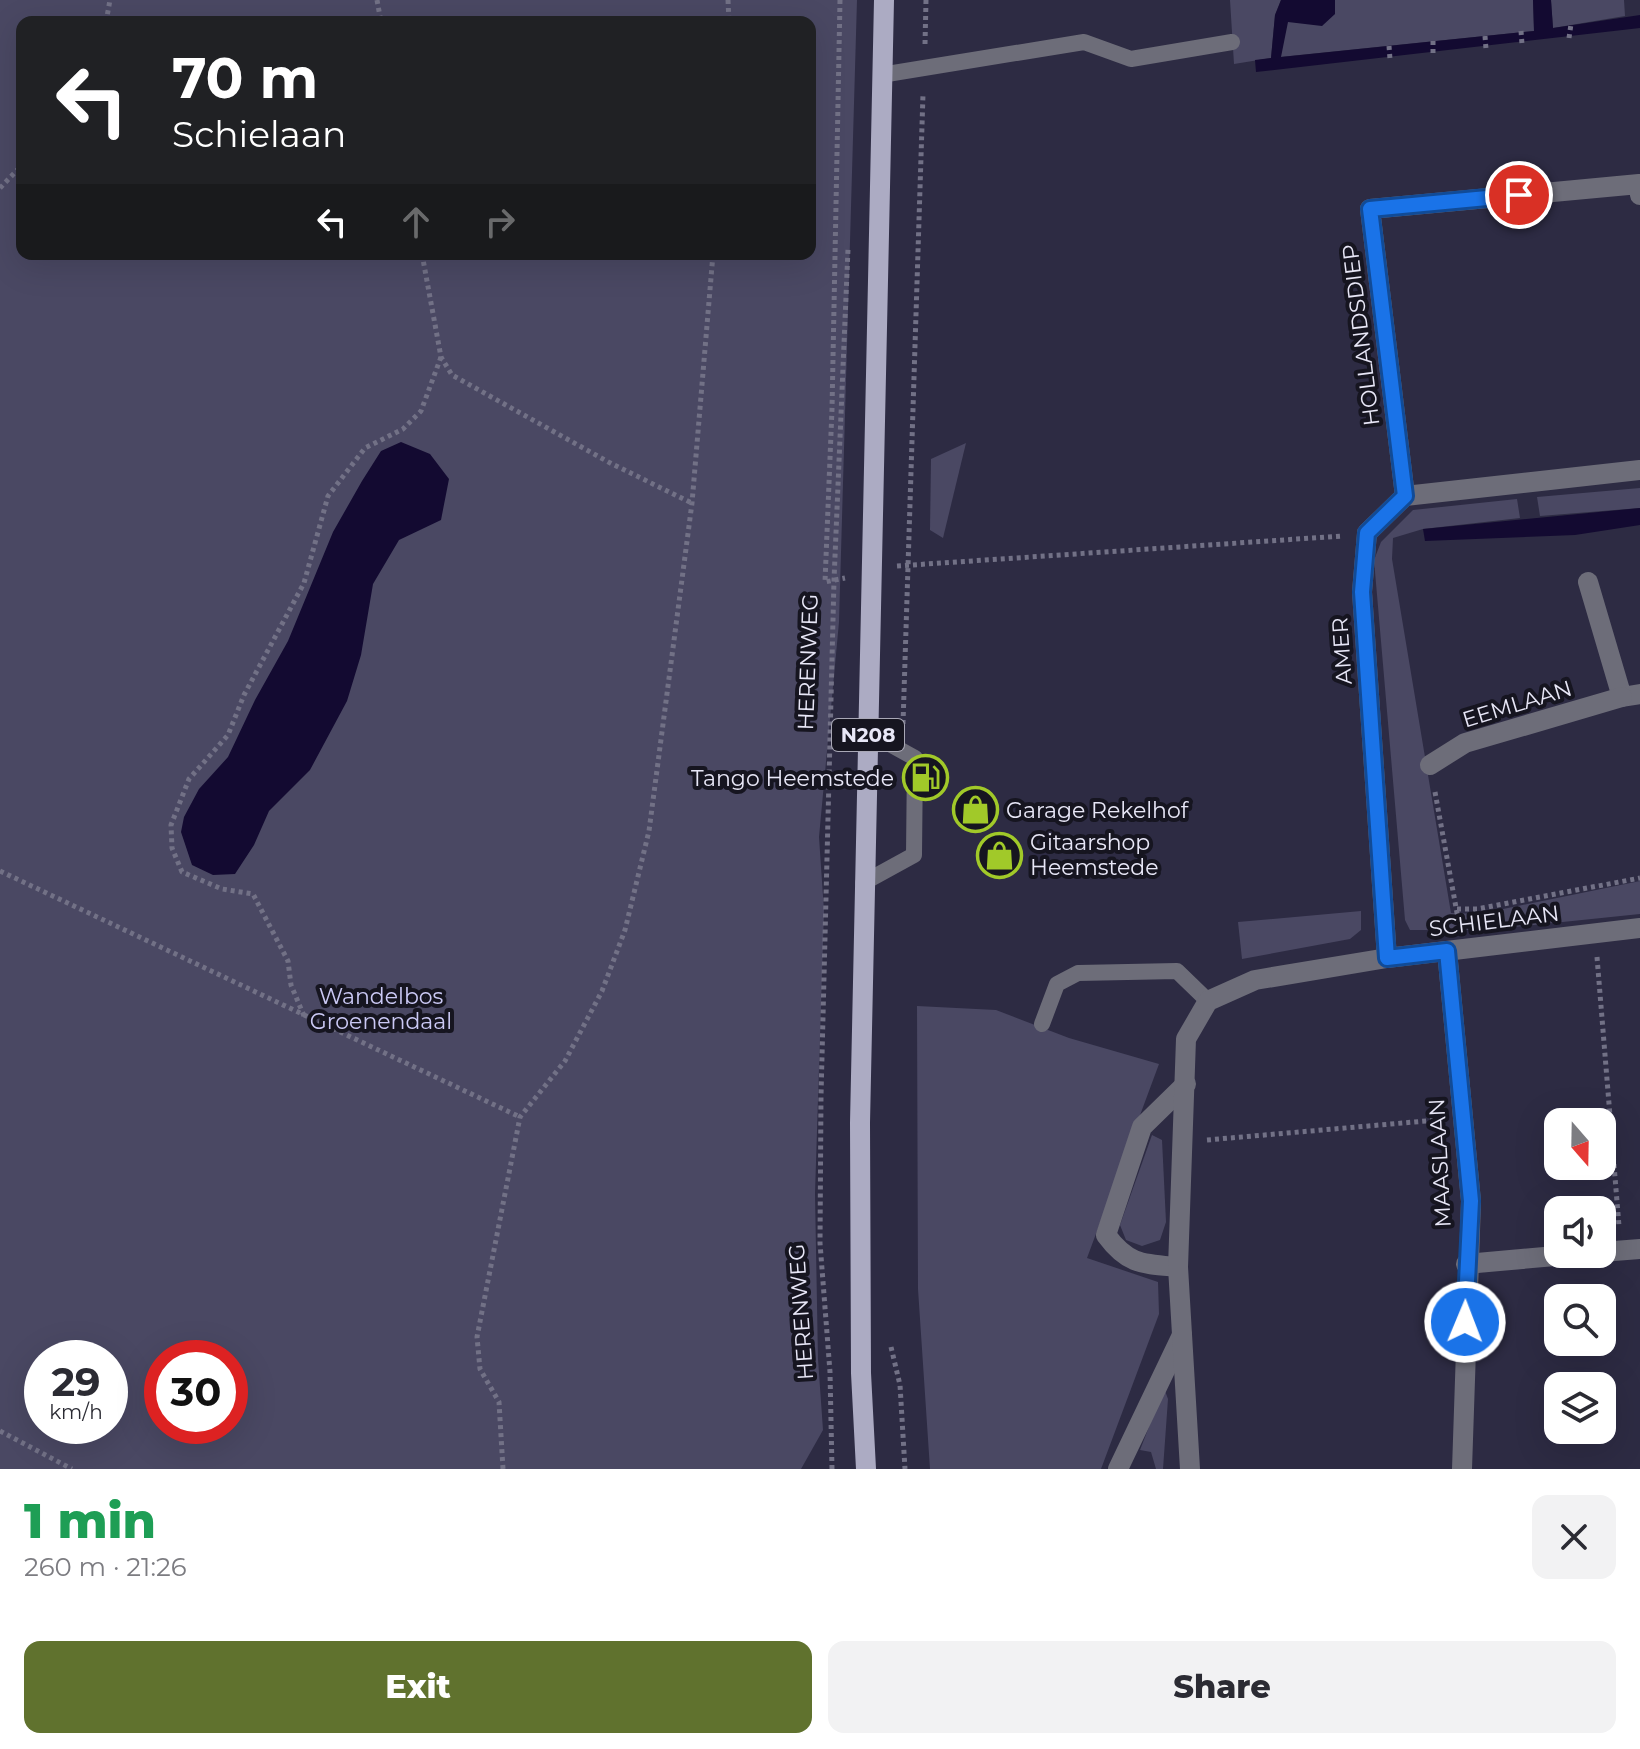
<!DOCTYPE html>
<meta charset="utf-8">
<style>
:root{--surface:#fff;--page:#f2f2f3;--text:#2b2b33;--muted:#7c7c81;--accent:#60722e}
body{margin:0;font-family:Montserrat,sans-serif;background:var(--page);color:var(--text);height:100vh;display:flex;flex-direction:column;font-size:30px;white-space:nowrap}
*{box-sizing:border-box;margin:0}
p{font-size:26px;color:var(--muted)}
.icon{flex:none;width:44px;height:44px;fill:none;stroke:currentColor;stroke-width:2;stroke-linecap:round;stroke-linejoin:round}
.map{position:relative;height:1469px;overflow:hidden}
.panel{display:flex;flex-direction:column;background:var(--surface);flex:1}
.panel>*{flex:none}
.banner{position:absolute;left:16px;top:16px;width:800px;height:244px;border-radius:16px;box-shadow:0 8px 32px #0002;background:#202124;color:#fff;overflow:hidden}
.needle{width:52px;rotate:160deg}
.buttons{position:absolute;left:1544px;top:1108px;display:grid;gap:16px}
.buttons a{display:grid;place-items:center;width:72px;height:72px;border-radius:16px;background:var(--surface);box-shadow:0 8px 32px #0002;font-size:40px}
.speed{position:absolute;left:24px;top:1340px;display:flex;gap:16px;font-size:40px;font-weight:700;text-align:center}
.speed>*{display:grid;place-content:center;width:104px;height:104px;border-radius:50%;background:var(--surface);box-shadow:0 8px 32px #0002;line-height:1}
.speed small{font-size:20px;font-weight:400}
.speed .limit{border:12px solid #d22;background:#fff;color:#111}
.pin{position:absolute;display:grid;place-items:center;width:68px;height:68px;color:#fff;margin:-34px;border:4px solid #fff;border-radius:50%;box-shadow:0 2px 8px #0007}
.me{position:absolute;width:88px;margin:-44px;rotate:1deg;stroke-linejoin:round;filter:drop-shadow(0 0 6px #0008)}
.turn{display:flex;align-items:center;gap:28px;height:168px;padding:0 24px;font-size:36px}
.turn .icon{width:104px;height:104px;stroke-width:2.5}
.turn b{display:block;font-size:56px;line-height:68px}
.lanes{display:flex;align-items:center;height:76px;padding:0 24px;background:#0003;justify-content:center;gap:40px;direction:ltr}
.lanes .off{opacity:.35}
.round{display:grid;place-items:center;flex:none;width:84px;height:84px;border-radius:16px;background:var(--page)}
.overview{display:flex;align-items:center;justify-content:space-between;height:136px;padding:0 24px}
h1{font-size:48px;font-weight:800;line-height:60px;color:#1e9e55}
.button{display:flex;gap:16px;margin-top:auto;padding:16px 24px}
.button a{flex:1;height:92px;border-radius:16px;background:var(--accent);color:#fff;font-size:32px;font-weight:800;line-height:92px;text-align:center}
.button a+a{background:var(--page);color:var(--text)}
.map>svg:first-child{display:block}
</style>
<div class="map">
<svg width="1640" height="1469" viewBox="0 0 1640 1469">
<rect width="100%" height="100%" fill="#2d2b43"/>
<g fill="#4a4863" fill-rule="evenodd">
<path d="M0,0h857l-18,622 -20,215 5,74 -9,283 3,165 5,71 -22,39h-801zM22,22h788v232h-788zM42,1358h68v68h-68zM162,1358h68v68h-68z"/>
<polygon points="1230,0 1281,0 1275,15 1271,58 1234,64"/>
<polygon points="1335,0 1533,0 1534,31 1280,57 1287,21 1335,14"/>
<polygon points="1551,0 1624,0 1625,16 1553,28"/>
<polygon points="966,443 943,538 930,530 931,459"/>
<polygon points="1640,488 1640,508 1540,516 1537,497"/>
<polygon points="1517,499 1520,518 1423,529 1393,538 1392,559 1451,913 1479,914 1640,881 1640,914 1484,930 1410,930 1405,920 1374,560 1381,542 1413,510"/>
<polygon points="1361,911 1361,930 1350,939 1242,959 1238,922"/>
<polygon points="917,1006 996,1010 1069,1038 1159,1064 1087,1258 1158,1282 1159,1314 1101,1469 930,1469 918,1289"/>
<polygon points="1152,1135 1162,1140 1166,1222 1160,1240 1142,1246 1126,1240 1120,1225"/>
<polygon points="1164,1388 1168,1399 1163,1469 1156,1469 1151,1452 1140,1450"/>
</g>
<g fill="#130a31">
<polygon points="1281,0 1335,0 1335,14 1322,26 1288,22 1281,57 1534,31 1533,0 1551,0 1553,28 1640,15 1640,28 1256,72 1255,60 1271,58 1275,15"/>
<polygon points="401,442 430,454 449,479 441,520 399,540 373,584 361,655 347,701 310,770 269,811 254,845 235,874 213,875 192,865 181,832 184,817 199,789 228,757 255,700 288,641 333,532 362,481 381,451"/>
<polygon points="1640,508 1640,525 1575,535 1425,541 1423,529"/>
</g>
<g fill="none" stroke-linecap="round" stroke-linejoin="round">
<g stroke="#727186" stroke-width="5" stroke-dasharray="4 4" stroke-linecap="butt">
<polyline points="377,0 381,22"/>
<polyline points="728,0 729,22"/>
<polyline points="840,0 832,409 825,582 845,578"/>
<polyline points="106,22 110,0"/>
<polyline points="1521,31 1522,44"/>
<polyline points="1485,36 1486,49"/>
<polyline points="1569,38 1571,24"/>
<polyline points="1433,41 1433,54"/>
<polyline points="925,44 926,0"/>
<polyline points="1389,46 1390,59"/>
<polyline points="0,188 22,165"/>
<polyline points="422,254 441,357 452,375 612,464 692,503"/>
<polyline points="897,566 1342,536"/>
<polyline points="903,724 923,94"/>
<polyline points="1435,792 1459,924"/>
<polyline points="0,871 520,1117"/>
<polyline points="1457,909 1477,909 1640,878"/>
<polyline points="1597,957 1619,1226"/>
<polyline points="304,1016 291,985 288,961 253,894 222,889 182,872 172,848 171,825 189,779 228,735 244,695 304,583 328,496 365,448 403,429 421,411 441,357"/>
<polyline points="1207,1140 1437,1120"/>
<polyline points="891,1347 900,1385 905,1469"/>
<polyline points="0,1431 72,1469"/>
<polyline points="503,1469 499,1402 480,1369 477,1337 520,1117 565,1061 602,991 625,930 649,831 692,503 713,254"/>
<polyline points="832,1469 830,1372 820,1243 821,1096 834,580 848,249"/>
</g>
<g stroke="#6d6d79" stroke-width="16">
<polyline points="881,75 1084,42 1131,59 1232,42"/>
<polyline points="863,883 914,855 915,758 868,732"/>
<polyline points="1042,1024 1057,984 1078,973 1177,971 1208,1001"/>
</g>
<g stroke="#6d6d79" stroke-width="20">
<polyline points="1405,496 1370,209 1639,184 1640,195"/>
<polyline points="1588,582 1622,697 1640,694"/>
<polyline points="1430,765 1465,743 1622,697"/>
<polyline points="1447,951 1471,1201 1462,1469"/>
<polyline points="1387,958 1362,592 1367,533 1405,496 1640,470"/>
<polyline points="1602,1252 1640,1249"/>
<polyline points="1466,1264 1578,1254"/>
<path d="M1178,1267c-35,-3 -50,-2 -72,-32l36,-108 44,-43"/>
<polyline points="1118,1469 1182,1335"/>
<polyline points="1190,1469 1178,1267 1186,1039 1208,1001 1255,980 1387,958 1640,928"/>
</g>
<polyline stroke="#acabc3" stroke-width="20" points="866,1469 861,1373 860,1123 884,0"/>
</g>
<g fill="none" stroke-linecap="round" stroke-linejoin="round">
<defs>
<polyline id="route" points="1465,1322 1471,1201 1447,951 1387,958 1362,592 1367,533 1405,496 1370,209 1519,195"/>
</defs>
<use href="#route" stroke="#114b97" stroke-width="20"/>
<use href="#route" stroke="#1a73e8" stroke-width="14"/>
</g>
<defs>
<symbol id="fuel-ring" viewBox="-11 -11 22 22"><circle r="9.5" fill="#161520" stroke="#a1c929" stroke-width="1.5"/><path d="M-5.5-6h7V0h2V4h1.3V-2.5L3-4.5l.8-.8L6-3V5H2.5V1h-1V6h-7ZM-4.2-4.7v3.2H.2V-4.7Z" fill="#a1c929"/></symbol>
<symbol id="shop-ring" viewBox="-11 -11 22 22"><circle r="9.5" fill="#161520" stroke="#a1c929" stroke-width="1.5"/><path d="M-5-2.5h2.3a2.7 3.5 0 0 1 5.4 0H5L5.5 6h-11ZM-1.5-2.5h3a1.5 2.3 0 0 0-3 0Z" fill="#a1c929"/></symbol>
</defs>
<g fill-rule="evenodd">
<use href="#fuel-ring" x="900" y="752" width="51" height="51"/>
<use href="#shop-ring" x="950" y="784" width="51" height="51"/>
<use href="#shop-ring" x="974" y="830" width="51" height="51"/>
</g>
<g text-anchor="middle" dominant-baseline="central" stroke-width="8" stroke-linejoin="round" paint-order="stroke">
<rect fill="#161520" stroke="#a9a8b6" stroke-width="2" x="832" y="719" width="72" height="32" rx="6"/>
<g font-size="20" font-weight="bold" fill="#e8e7f7">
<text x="868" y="735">N208</text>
</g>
<g font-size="22" fill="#e8e7f7" stroke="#161520">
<text transform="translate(1361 335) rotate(-97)">HOLLANDSDIEP</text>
<text transform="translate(1342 651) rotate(-94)">AMER</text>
<text transform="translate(808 662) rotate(-88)">HERENWEG</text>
<text transform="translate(1517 704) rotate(-17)">EEMLAAN</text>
<text transform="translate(1494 921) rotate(-7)">SCHIELAAN</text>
<text transform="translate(1440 1163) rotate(-93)">MAASLAAN</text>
<text transform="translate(801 1312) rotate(-94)">HERENWEG</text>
</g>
<g font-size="22" fill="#e8e7f7" stroke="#161520" text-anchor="start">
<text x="894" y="778" text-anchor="end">Tango Heemstede</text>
<text x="1006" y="810">Garage Rekelhof</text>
<text x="1030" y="842">Gitaarshop<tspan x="1030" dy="25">Heemstede</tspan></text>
</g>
<g font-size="22" fill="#cbc9f5" stroke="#161520">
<text x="381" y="996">Wandelbos<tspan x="381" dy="25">Groenendaal</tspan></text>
</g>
</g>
</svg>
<div class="buttons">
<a><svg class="needle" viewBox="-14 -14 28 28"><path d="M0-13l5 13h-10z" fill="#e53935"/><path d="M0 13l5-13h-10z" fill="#7c7c81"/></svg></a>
<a><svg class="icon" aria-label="sound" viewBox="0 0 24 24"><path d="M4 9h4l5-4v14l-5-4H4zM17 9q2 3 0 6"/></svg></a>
<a><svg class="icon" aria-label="search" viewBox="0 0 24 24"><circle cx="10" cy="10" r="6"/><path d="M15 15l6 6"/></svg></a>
<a><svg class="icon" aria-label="layers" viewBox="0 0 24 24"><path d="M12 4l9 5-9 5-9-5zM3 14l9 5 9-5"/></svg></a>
</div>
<div class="speed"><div>29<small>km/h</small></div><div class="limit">30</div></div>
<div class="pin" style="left:1519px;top:195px;background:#d93025"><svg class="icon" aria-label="arrive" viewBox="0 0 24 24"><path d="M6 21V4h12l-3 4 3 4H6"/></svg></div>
<svg class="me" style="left:1465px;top:1322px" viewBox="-20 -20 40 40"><circle r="17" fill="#1a73e8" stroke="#fff" stroke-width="3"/><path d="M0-11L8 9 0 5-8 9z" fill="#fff"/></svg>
<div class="banner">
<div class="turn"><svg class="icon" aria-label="left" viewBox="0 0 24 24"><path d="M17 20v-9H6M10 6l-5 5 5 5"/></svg><div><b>70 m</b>Schielaan</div></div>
<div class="lanes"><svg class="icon" aria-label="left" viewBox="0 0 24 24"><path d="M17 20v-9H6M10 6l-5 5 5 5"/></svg><svg class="icon off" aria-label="ahead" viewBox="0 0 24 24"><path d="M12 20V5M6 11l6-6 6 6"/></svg><svg class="icon off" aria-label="right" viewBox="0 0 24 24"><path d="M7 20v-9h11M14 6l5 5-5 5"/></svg></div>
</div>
</div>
<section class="panel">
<div class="overview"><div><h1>1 min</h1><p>260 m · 21:26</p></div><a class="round"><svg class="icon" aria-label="close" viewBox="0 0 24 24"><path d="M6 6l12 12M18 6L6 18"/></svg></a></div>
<div class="button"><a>Exit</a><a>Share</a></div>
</section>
